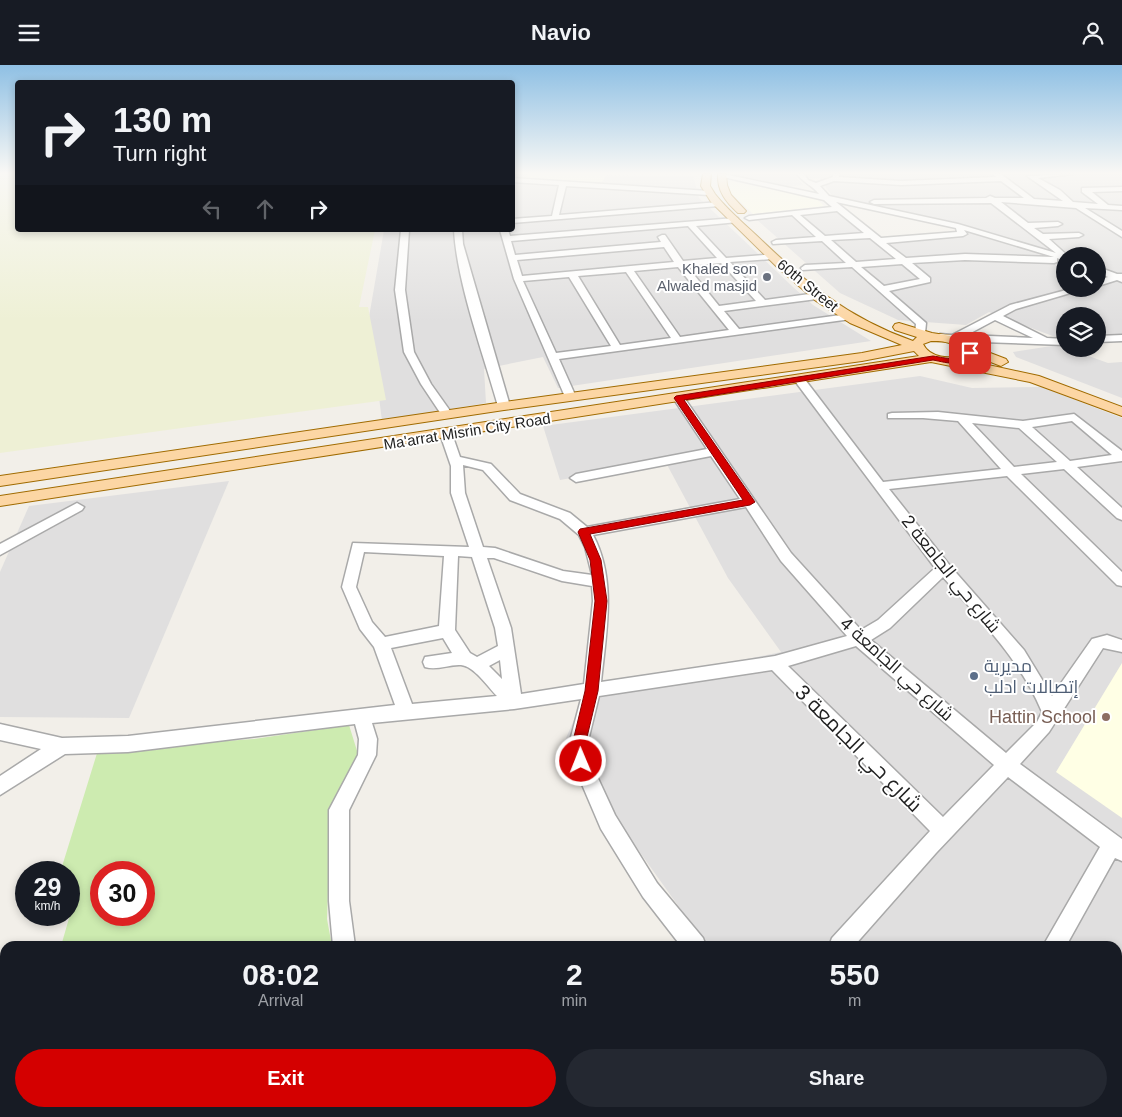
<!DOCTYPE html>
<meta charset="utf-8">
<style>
:root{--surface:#171b24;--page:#242831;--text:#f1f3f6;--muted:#9ea1a6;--accent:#d40000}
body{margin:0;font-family:Helvetica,Cairo,sans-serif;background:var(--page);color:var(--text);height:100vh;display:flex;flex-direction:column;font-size:19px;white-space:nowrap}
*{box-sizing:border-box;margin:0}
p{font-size:16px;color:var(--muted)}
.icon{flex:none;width:28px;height:28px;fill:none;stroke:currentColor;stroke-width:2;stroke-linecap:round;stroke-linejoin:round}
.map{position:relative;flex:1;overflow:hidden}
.side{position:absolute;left:0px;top:876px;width:1122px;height:176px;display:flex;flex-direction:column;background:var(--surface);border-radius:15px 15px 0 0;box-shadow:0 2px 8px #0003}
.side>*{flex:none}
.banner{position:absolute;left:15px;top:15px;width:500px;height:152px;border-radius:5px;box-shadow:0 2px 8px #0003;background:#171b24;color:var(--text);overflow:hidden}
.controls{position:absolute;left:1056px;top:182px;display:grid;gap:10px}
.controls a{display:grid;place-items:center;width:50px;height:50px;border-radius:50%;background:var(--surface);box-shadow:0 2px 8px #0003;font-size:25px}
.speed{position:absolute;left:15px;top:796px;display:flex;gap:10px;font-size:25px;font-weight:700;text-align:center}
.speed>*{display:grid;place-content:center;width:65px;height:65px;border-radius:50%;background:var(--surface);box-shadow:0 2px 8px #0003;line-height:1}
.speed small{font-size:12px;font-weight:400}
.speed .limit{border:8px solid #d22;background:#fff;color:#111}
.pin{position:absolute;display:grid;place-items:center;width:42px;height:42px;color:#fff;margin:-21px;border-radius:10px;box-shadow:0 2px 8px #0006}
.me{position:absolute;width:55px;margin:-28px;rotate:359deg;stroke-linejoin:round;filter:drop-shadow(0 0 4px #0008)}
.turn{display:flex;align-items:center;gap:18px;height:105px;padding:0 15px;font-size:22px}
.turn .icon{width:65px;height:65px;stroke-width:2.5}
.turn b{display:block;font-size:35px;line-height:42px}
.lanes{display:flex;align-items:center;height:48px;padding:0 15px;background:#0003;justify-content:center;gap:25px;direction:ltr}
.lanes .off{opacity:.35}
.eta{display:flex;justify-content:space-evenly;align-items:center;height:85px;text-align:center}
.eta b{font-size:30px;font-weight:800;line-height:35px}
.button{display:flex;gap:10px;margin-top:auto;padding:10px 15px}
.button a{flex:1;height:58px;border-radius:30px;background:var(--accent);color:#fff;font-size:20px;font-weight:800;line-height:58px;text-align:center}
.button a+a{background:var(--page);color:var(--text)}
header{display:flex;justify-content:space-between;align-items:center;height:65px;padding:0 15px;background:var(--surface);font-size:22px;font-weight:800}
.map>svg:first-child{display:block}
</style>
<header><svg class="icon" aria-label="menu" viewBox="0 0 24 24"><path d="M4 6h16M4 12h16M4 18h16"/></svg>Navio<svg class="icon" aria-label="person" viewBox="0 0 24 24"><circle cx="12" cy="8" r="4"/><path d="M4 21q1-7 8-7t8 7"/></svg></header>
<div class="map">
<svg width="1122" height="1052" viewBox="0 0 1122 1052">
<rect width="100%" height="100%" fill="#f2efe9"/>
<g fill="#e0dfdf" fill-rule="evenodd">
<polygon points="513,109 693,111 699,133 793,222 813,240 871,276 558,323 543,292 484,304 486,338 382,356 369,252 384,165 512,165"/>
<path d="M730,109h392v161h-24v-19h-33v22h-7l-69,-26 -23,13 -68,-5 -58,-27 -84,-74 79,-8 41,32 92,-7v-5l-6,-6 -128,-27 -15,-20h-22l6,7 -18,2 -57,-11zM1065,191h33v33h-33z"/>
<polygon points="1058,280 1108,298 1122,297 1122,333 1016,292 1013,287"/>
<polygon points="920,311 972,323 1042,322 1122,353 1122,1052 857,1052 852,1048 1118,1048 1118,881 707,881 563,680 586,627 781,587 728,513 665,396 560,415 543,361"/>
<polygon points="229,416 129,653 0,652 0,507 29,441"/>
<polygon points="775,1048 821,1048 824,1052 771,1052"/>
</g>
<g fill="#ffffe5">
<polygon points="529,109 607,109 602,117 593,118 526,113"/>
<polygon points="730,116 816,133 824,141 753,149 729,126"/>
<polygon points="1122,598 1122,753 1056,707"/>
</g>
<polygon fill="#eef0d5" points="0,109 17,109 18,165 375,165 359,242 368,242 386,335 0,388"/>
<g fill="#cdebb0" fill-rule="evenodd">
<path d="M349,660l9,29 -27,51 -4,114 5,27h-271l13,-45 -5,-5v-23h-9l38,-123 156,-11zM101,808h43v42h-43z"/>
<polygon points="5,943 5,1048 236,1048 214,1052 0,1052 0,958"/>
</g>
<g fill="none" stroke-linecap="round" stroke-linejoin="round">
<defs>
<g id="minor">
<path d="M724,109l95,20c-6,-8 -15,-11 -22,-20h7l4,6 8,3 17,-6v-3h6v3l62,4 95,-4 -3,-3h8l33,25 29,2 -36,-25 46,-2 -35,4 22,12 13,12 25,2 -16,-12v-4l40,-1v4l-30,1 16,13 14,1v4l-37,-2 37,23v6l-46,-29 -75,-6 27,21 30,-1 4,2 -4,2 -24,2 9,6 36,-1 4,2 -4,2 -30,2 19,17h-3v5l-8,-3v4l-3,1 -89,-3 -53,3 18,15v4l-41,9 37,32 -1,10 -5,3 -5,-3 1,-9 -64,-57 -50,3 -1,-2 4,-3 41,-2 -24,-22 -49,3 -1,-2 4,-2 40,-3 -24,-22 -43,5 -4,-2 4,-2 83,-9 -8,-7 -105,-24zM834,116l67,4 100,-4 23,17h-29l-5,-2 -4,2 -112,2 -4,2 4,2 117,-1 65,50 -98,-29 -129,-28 -9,-10zM836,137l120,26 1,4 -76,6zM837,146l27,22 -39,3 -25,-21zM964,165l90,27 -89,-3 -59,4 -20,-15 77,-7 4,-2zM870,173l26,21 -40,3 -25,-22zM902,199l18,15 -36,7 -23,-19z"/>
<polygon points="512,113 709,126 713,128 709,130 566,121 559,150 719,137 723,139 719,141 512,158 512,154 552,151 559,120 512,117"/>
<path d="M735,153h3v4l-42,4 30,32 49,-4v4l-3,1 -42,3 35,38 52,-7 5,3 -5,3 -93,12 15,18 109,-15 3,1v4l-292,40 17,38 -6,3 -4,-1 -52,-120 -14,-49h8l2,6zM688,161l29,32 -34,3 -18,-26h-3l-4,2 3,5 -146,13 -4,-14zM664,182l10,15 -152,14 -5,-16zM721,198l35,38 -37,5 -32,-40zM678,202l51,63 -49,7 -46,-66zM626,207l45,66 -51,7 -42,-69zM569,212l42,69 -55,7 -33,-72z"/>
<polygon points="401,165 409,165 405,225 414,287 431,319 453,350 451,352 443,352 421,319 404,287 395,225"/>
<path d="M454,165h8l1,14 47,162 -2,2 -4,1 -6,-3c-15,-53 -41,-123 -44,-176z"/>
<polygon points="1098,202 1117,209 1122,209 1122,217 1117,215 1098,221 1098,215 1108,212 1098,208"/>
<path d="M1070,224h14l-68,20 -13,7 44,22 18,1v6l-111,-4 -14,-1 -5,-3 5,-3 12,1 58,-30zM995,255l38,18 -66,-3z"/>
<polygon points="1122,270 1122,276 1098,277 1098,271"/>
<path d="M799,311l4,1 80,105 118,-13 -43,-48 -35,-3h-35v-4l4,-1 46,-1 85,9 51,-7 48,37v10l-45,6 45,41v12l-5,-2 -53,-49 -43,5 101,98v14l-5,-1 -110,-109 -118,13 62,78 73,83 28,46 40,-57 15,-4 15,5v12l-19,-4 -54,84 -29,32 102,75v22l-7,-3 -49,88h-23l57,-99 -92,-70 -72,76 -82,93h-25l3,-8 98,-107 -158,-161 -173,26 -10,41 1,24 25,54 42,68 46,55 3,8h-25l-38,-49 -42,-68 -29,-68 -1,-24 10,-38 -67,10 -142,14 5,16 -1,16 -27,55v91l6,45h-22l-4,-45v-91l29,-55 1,-16 -4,-15 -227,28 -63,2 -65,41v-19l41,-27 -41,-9v-16l62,14 66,-2 267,-31 -21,-58 -14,-18 -18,-42 11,-44 116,4 -18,-54v-27l-11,-32 6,-4 6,4 8,23 31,7 29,30 50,19 17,14 153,-28 -29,-43 -135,26 -6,-4 6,-4 131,-25 -34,-51 6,-3 4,1 108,157 70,77 17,-10 57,-52 -140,-187 -1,-2zM1072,356l40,34 -42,6 -38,-34zM972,358l47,5 38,34 -43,5zM463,400l20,5 27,30 50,19 19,16 6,12 7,28 -29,-4 -68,-23 -12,-1 -18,-54zM746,442l35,54 66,75 -72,20 -174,26c5,-49 16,-102 -8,-147zM364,487l80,4 -5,70 -54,11 -13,-15 -16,-35zM458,491l14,1 23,71 3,18 -21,11 -7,-4 -15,-23zM487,493h7l68,23 30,5 1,15 -9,83 -63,10 -10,-66zM943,512c37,43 77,82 99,135l-5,10 -31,31 -135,-113 19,-12zM443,573l9,15 -27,4 -2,5 2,5c12,4 24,-3 36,-2 13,1 27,22 36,31l-85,8 -21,-56zM856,581l138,119 -51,52 -155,-151zM500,595l2,19 -13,-13z"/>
<polygon points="77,438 84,442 82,445 0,490 0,479"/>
<polygon points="320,1048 346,1048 345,1052 319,1052"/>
<polygon points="405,1048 438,1048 436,1052 403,1052"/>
<polygon points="835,1048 863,1048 865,1052 837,1052"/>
<polygon points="946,1048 972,1048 970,1052 944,1052"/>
</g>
<g id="major">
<path d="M703,109h8l-1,12 5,8c12,15 27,28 41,41 50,48 90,82 157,106l4,-4 -22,-7 -2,-3 2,-3 4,-1 33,10 26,4 14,9 34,13 2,3 -7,4 -26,-10 -5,5 69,15 83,31v9l-92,-34 -99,-20 -931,144v-10l919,-140 -5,-5 -52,10 -358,49 -504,76v-10l504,-74 358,-49 40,-8 -52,-22 -34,-22 -39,-34 -66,-65 -10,-16zM931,276c13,0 25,1 32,13 -13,6 -33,4 -40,-10z"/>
<path d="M718,109h8l1,11 4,10 15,16 -2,2h-6c-12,-11 -21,-22 -20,-39z"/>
</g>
</defs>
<use href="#minor" stroke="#a9a9a9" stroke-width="3"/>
<use href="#major" stroke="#a06b00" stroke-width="2"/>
<use href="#minor" fill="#fff" fill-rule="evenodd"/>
<use href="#major" fill="#fcd6a4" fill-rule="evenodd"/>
</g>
<linearGradient id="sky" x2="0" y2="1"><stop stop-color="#8fc0e4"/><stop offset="0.42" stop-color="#f9f8f5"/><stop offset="1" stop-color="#f9f8f5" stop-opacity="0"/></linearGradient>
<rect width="1122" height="257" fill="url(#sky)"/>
<path fill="#d40000" stroke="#8a0000" d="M967,287l7,1c-12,15 -25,10 -41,7l-249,40 71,102 -5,3 -160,29 11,26 6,41 -9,90 -11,46 1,24 -2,5 -5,2 -5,-2 -2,-29 11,-46 10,-90 -5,-41 -12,-28 2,-3 163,-29 -69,-102 2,-2 257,-40c14,2 24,6 34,-4z"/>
<circle fill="#6b7280" stroke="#fff" stroke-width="2" cx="767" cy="212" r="5"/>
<circle fill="#5c6f8a" stroke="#fff" stroke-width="2" cx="974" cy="611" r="5"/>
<circle fill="#8d6e63" stroke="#fff" stroke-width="2" cx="1106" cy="652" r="5"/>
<g text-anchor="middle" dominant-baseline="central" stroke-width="4" stroke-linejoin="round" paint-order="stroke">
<g font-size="15" fill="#5b616d" stroke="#fff" text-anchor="end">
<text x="757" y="203">Khaled son<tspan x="757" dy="17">Alwaled masjid</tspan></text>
</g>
<g font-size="15" fill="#222" stroke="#fff">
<text transform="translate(808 220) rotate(39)">60th Street</text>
<text transform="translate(467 366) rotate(-9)">Ma'arrat Misrin City Road</text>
</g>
<g font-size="18" fill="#222" stroke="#fff">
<text transform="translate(951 509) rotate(51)">شارع حي الجامعة 2</text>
<text transform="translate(897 604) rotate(42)">شارع حي الجامعة 4</text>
</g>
<g font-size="18" fill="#4e5e75" stroke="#fff" text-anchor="start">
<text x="984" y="601">مديرية<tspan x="984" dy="21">إتصالات ادلب</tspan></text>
</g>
<g font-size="18" fill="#785e54" stroke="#fff" text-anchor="end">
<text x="1096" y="652">Hattin School</text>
</g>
<g font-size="21" fill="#222" stroke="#fff">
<text transform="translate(859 683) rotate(45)">شارع حي الجامعة 3</text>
</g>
</g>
</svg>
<div class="controls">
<a><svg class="icon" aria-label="search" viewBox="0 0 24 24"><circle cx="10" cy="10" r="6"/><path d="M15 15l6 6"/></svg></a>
<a><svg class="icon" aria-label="layers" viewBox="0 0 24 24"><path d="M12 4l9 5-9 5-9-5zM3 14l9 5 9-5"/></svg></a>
</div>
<div class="speed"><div>29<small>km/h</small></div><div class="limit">30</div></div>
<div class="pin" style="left:970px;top:288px;background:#d93025"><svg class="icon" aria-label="arrive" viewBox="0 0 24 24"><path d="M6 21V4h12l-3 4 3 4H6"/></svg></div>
<svg class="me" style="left:581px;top:696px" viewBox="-20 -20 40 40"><circle r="17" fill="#d40000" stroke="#fff" stroke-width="3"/><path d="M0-11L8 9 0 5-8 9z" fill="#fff"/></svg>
<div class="banner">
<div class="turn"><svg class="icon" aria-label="right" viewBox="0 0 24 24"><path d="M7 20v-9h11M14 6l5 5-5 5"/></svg><div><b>130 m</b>Turn right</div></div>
<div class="lanes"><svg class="icon off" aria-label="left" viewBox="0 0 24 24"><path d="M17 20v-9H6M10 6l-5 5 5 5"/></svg><svg class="icon off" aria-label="ahead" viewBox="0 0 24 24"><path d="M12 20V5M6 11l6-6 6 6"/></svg><svg class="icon" aria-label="right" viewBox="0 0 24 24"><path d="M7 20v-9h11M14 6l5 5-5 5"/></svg></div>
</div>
<section class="side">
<div class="eta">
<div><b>08:02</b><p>Arrival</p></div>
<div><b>2</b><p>min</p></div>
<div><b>550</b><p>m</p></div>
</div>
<div class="button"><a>Exit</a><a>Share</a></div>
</section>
</div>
